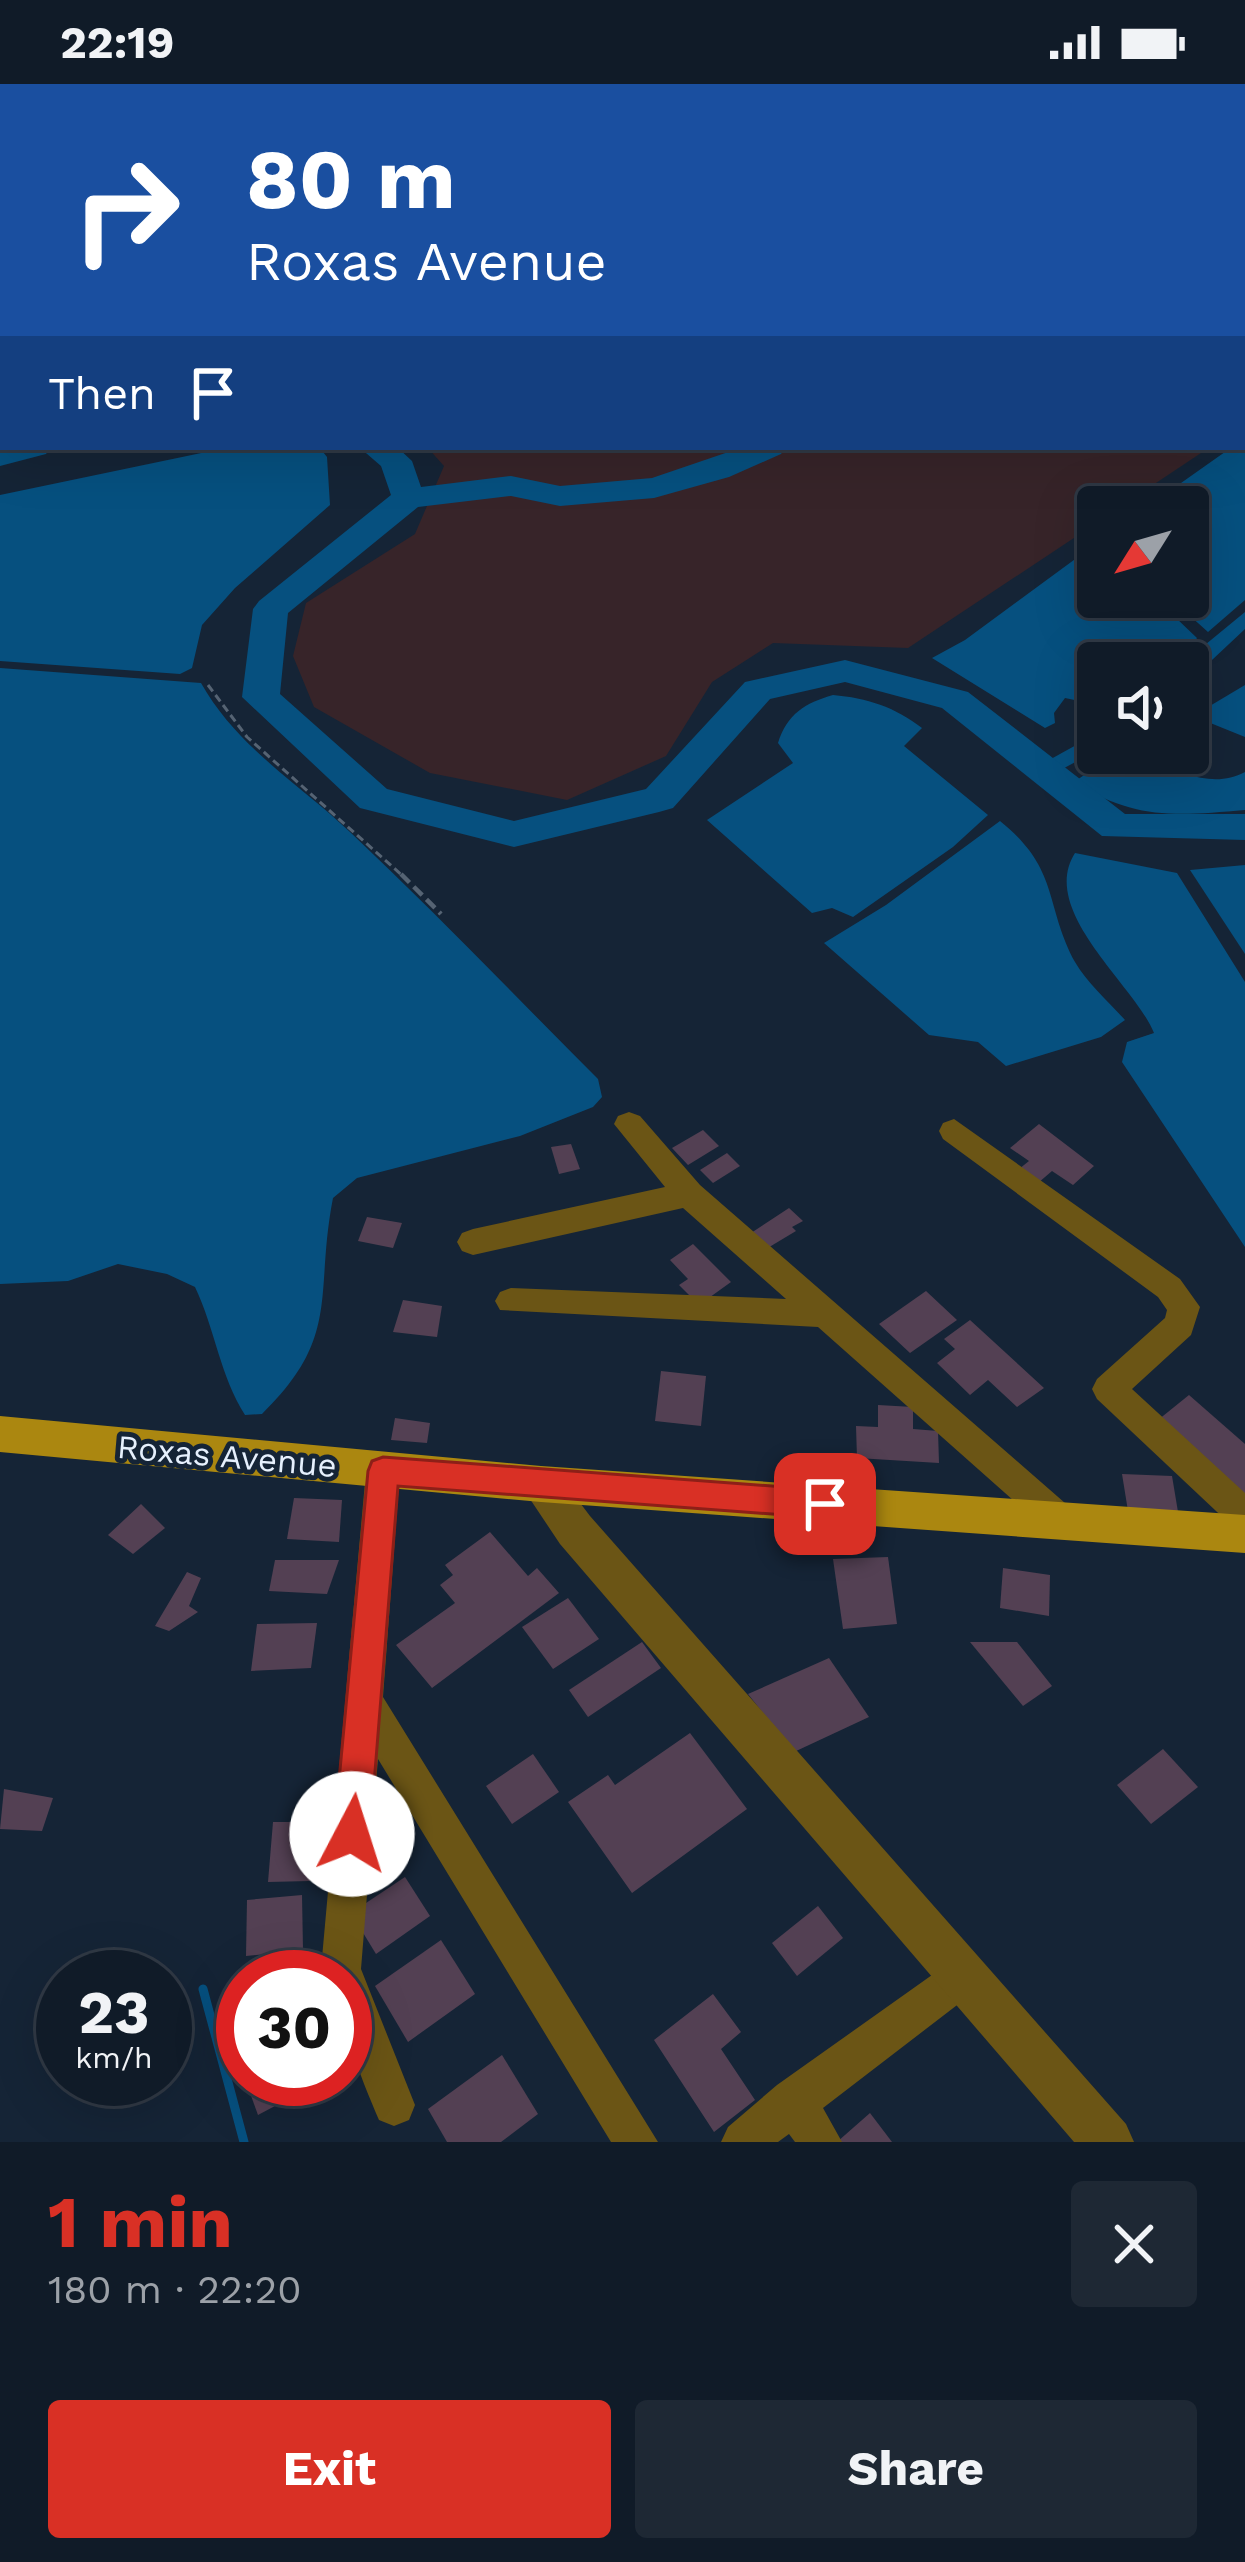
<!DOCTYPE html>
<meta charset="utf-8">
<style>
:root{--surface:#101b28;--page:#1e2834;--text:#f1f3f6;--muted:#9ca1a8;--line:#303945;--accent:#d93025}
body{margin:0;font-family:"Work Sans",sans-serif;background:var(--page);color:var(--text);height:100vh;display:flex;flex-direction:column;font-size:45px;white-space:nowrap}
*{box-sizing:border-box;margin:0}
p{font-size:39px;color:var(--muted)}
.icon{flex:none;width:66px;height:66px;fill:none;stroke:currentColor;stroke-width:2;stroke-linecap:round;stroke-linejoin:round}
.map{position:relative;height:2058px;overflow:hidden}
.details{display:flex;flex-direction:column;background:var(--surface);flex:1}
.details>*{flex:none}
.guide{position:absolute;left:0px;top:0px;width:1245px;height:366px;box-shadow:0 12px 48px #0002,0 0 0 3px var(--line);background:#1a4fa0;color:#fff;overflow:hidden}
.needle{width:78px;rotate:233deg}
.tools{position:absolute;left:1077px;top:402px;display:grid;gap:24px}
.tools a{display:grid;place-items:center;width:132px;height:132px;border-radius:12px;background:var(--surface);box-shadow:0 12px 48px #0002,0 0 0 3px var(--line);font-size:60px}
.speed{position:absolute;left:36px;top:1866px;display:flex;gap:24px;font-size:60px;font-weight:700;text-align:center}
.speed>*{display:grid;place-content:center;width:156px;height:156px;border-radius:50%;background:var(--surface);box-shadow:0 12px 48px #0002,0 0 0 3px var(--line);line-height:1}
.speed small{font-size:30px;font-weight:400}
.speed .limit{border:18px solid #d22;background:#fff;color:#111}
.pin{position:absolute;display:grid;place-items:center;width:102px;height:102px;color:#fff;margin:-51px;border-radius:24px;box-shadow:0 6px 18px #0006}
.me{position:absolute;width:132px;margin:-66px;rotate:5deg;stroke-linejoin:round;filter:drop-shadow(0 0 9px #0008)}
.turn{display:flex;align-items:center;gap:42px;height:252px;padding:0 48px;font-size:54px}
.turn .icon{width:156px;height:156px;stroke-width:2.5}
.turn b{display:block;font-size:84px;line-height:102px}
.then{display:flex;align-items:center;height:114px;padding:0 48px;background:#0003;gap:24px;font-size:45px}
.round{display:grid;place-items:center;flex:none;width:126px;height:126px;border-radius:12px;background:var(--page)}
.headline{display:flex;align-items:center;justify-content:space-between;height:204px;padding:0 48px}
h1{font-size:72px;font-weight:700;line-height:90px;color:var(--accent)}
.button{display:flex;gap:24px;margin-top:auto;padding:24px 48px}
.button a{flex:1;height:138px;border-radius:12px;background:var(--accent);color:#fff;font-size:48px;font-weight:700;line-height:138px;text-align:center}
.button a+a{background:var(--page);color:var(--text)}
.status{display:flex;justify-content:space-between;align-items:center;height:84px;padding:0 60px;background:var(--surface);direction:ltr}
.status svg{height:33px;fill:currentColor}
.map>svg:first-child{display:block}
</style>
<div class="status"><b>22:19</b><svg viewBox="0 0 49 12"><path d="M0 12V9h3v3zM5 12V6h3v6zM10 12V3h3v9zM15 12V0h3v12zM26 1h20v11H26zM47 4h2v5h-2z"/></svg></div>
<div class="map">
<svg width="1245" height="2058" viewBox="0 0 1245 2058">
<rect width="100%" height="100%" fill="#152436"/>
<g fill="#372429">
<polygon points="0,0 1182,0 3,3 3,117"/>
<polygon points="427,363 1210,363 1120,423 1098,423 1098,438 908,564 773,559 712,598 666,672 567,716 430,689 314,623 293,572 306,519 415,450 444,382"/>
</g>
<g fill="#06507f">
<polygon points="1245,354 1245,516 1208,548 1169,513 1188,513 1188,423 1147,423 1232,363 1242,363"/>
<polygon points="230,363 319,363 327,373 330,421 235,504 202,541 192,584 180,590 0,577 0,411"/>
<polygon points="1097,459 1098,513 1154,513 1197,554 1181,579 1098,579 1098,621 1065,614 1054,629 1055,639 1045,644 932,574 965,556"/>
<path d="M0,584l201,15c37,65 96,99 149,149 85,80 165,164 248,247l4,18 -9,10 -73,29 -163,42 -24,20c-19,97 9,138 -71,216l-17,1c-25,-39 -30,-86 -50,-128l-28,-13 -49,-10 -50,17 -68,3z"/>
<polygon points="1245,601 1245,653 1193,632"/>
<path d="M833,611c34,3 62,12 89,33l-18,18 84,69 -35,32 -100,70 -21,-9 -20,5 -105,-93 86,-57 -15,-20c9,-29 27,-40 55,-48z"/>
<path d="M1138,671c34,13 72,36 107,17v38c-69,6 -111,10 -171,-28l19,-13z"/>
<path d="M1000,737c60,48 44,83 75,141 12,21 34,40 50,58l-24,17 -95,29 -28,-24 -49,-7 -105,-92 62,-38z"/>
<path d="M1075,769l102,20 68,109v265l-123,-185 5,-20 27,-9c-19,-48 -116,-122 -79,-180z"/>
<polygon points="1245,781 1245,870 1190,786"/>
</g>
<g fill="none" stroke-linecap="round" stroke-linejoin="round">
<polyline stroke="#06507f" stroke-width="9" points="203,1905 244,2058"/>
<g fill="#06507f" fill-rule="evenodd">
<polygon points="1245,528 1245,545 1196,591 1188,593 1188,579 1183,579"/>
<polygon points="1098,649 1098,666 1051,691 1043,694 1031,686"/>
</g>
<g fill="#06507f" fill-rule="evenodd">
<polygon points="0,362 3,361 51,363 46,370 0,382"/>
<polygon points="359,363 397,363 412,377 421,403 511,392 560,402 652,394 743,363 786,363 781,370 729,393 654,414 560,422 511,412 418,423 288,529 280,610 387,705 514,737 646,705 745,598 845,576 968,608 1125,730 1245,730 1245,756 1102,752 942,624 845,598 770,615 673,724 659,728 514,763 360,724 242,613 253,525 259,517 391,411 381,382"/>
</g>
</g>
<g fill="#534053">
<polygon points="1039,1040 1094,1082 1073,1101 1052,1087 1038,1099 1019,1085 1029,1077 1010,1064"/>
<polygon points="703,1046 719,1062 688,1081 672,1064"/>
<polygon points="571,1060 580,1085 559,1090 551,1063"/>
<polygon points="727,1069 740,1082 713,1099 700,1086"/>
<polygon points="789,1124 803,1137 792,1143 796,1147 766,1165 751,1149"/>
<polygon points="367,1133 402,1139 393,1164 358,1157"/>
<polygon points="693,1160 731,1198 699,1221 679,1201 688,1195 670,1176"/>
<polygon points="926,1207 957,1236 910,1269 879,1240"/>
<polygon points="403,1216 442,1222 437,1253 393,1248"/>
<polygon points="970,1236 1044,1304 1017,1323 988,1296 970,1311 937,1279 955,1265 944,1255"/>
<polygon points="661,1287 706,1292 701,1342 655,1337"/>
<polygon points="1189,1311 1245,1360 1245,1413 1158,1336"/>
<polygon points="878,1321 913,1323 913,1345 938,1347 939,1379 857,1374 856,1342 878,1343"/>
<polygon points="395,1334 430,1339 427,1359 391,1356"/>
<polygon points="1122,1390 1172,1392 1178,1428 1128,1427"/>
<polygon points="294,1414 342,1416 339,1458 287,1455"/>
<polygon points="141,1420 165,1444 133,1470 108,1451"/>
<polygon points="490,1448 528,1492 537,1484 559,1509 432,1604 396,1561 455,1519 440,1501 453,1491 445,1481"/>
<polygon points="888,1473 897,1540 843,1545 833,1475"/>
<polygon points="275,1476 339,1476 327,1510 269,1507"/>
<polygon points="1003,1484 1050,1491 1049,1532 1000,1524"/>
<polygon points="187,1488 201,1494 189,1522 198,1528 169,1547 155,1542"/>
<polygon points="568,1514 599,1555 553,1585 522,1543"/>
<polygon points="317,1539 311,1584 251,1587 257,1540"/>
<polygon points="642,1558 661,1584 588,1633 569,1606"/>
<polygon points="970,1558 1017,1558 1052,1602 1023,1622"/>
<polygon points="829,1574 869,1633 794,1668 748,1610"/>
<polygon points="690,1649 747,1725 632,1809 568,1718 608,1691 615,1701"/>
<polygon points="1163,1665 1198,1703 1151,1740 1117,1701"/>
<polygon points="533,1670 559,1708 512,1740 486,1702"/>
<polygon points="4,1705 53,1714 42,1747 0,1745"/>
<polygon points="273,1738 315,1738 310,1797 268,1798"/>
<polygon points="405,1793 430,1832 376,1870 351,1829"/>
<polygon points="302,1811 303,1866 246,1872 247,1816"/>
<polygon points="818,1822 843,1854 797,1892 772,1859"/>
<polygon points="441,1856 475,1910 408,1958 375,1902"/>
<polygon points="80,1877 109,1880 105,1893 76,1893"/>
<polygon points="713,1910 741,1948 721,1965 755,2016 714,2048 654,1956"/>
<polygon points="502,1971 538,2030 501,2058 447,2058 428,2025"/>
<polygon points="245,1995 326,1995 258,2031"/>
<polygon points="870,2029 892,2058 837,2058"/>
</g>
<g fill="none" stroke-linecap="round" stroke-linejoin="round">
<polyline stroke="#556373" stroke-width="3" stroke-dasharray="8 4.5" stroke-linecap="butt" points="208,601 247,653 404,793"/>
<polyline stroke="#556373" stroke-width="4.5" stroke-dasharray="12 6" stroke-linecap="butt" points="401,790 441,830"/>
<g fill="#6b5515" fill-rule="evenodd">
<polygon points="433,0 449,0 450,3 434,3"/>
<rect x="0" y="7" width="3" height="10"/>
<polygon points="629,1028 640,1032 700,1101 1073,1426 1079,1437 1073,1448 1061,1453 1049,1448 818,1243 500,1226 495,1217 500,1208 511,1204 786,1215 683,1124 473,1171 462,1167 457,1158 462,1149 473,1145 665,1103 614,1040 618,1032"/>
<polygon points="954,1035 1180,1195 1200,1223 1191,1251 1132,1305 1245,1409 1245,1448 1233,1443 1097,1315 1092,1305 1097,1295 1165,1234 1167,1226 1158,1213 943,1055 939,1047 943,1039"/>
<path d="M383,1372l12,4 5,11 -17,226 275,445h-47l-233,-383 -17,210 54,136 -6,15 -15,6 -15,-6c-24,-57 -34,-80 -34,-143h-22l-2,-8 45,-498 5,-11z"/>
<polygon points="963,1869 978,1875 984,1890 978,1905 823,2024 842,2058 795,2058 789,2050 778,2058 721,2058 728,2043 777,2001"/>
</g>
<polygon fill="#6b5515" fill-rule="evenodd" points="541,1382 556,1387 590,1432 1126,2040 1134,2058 1074,2058 560,1460 520,1400 526,1387"/>
<polygon fill="#ab8710" fill-rule="evenodd" points="0,1332 541,1382 1245,1431 1245,1469 541,1418 0,1368"/>
</g>
<polygon fill="#d93025" stroke="#8d1f18" stroke-width="3" points="383,1373 825,1406 836,1410 841,1420 836,1430 825,1434 398,1402 370,1750 365,1763 352,1768 339,1763 334,1750 368,1387 372,1377"/>
<g text-anchor="middle" dominant-baseline="central" stroke-width="10" stroke-linejoin="round" paint-order="stroke">
<g font-size="33" fill="#e6f0fd" stroke="#152436">
<text transform="translate(227 1372) rotate(5)">Roxas Avenue</text>
</g>
</g>
</svg>
<div class="tools">
<a><svg class="needle" viewBox="-14 -14 28 28"><path d="M0-13l5 13h-10z" fill="#e53935"/><path d="M0 13l5-13h-10z" fill="#9ca1a8"/></svg></a>
<a><svg class="icon" aria-label="sound" viewBox="0 0 24 24"><path d="M4 9h4l5-4v14l-5-4H4zM17 9q2 3 0 6"/></svg></a>
</div>
<div class="speed"><div>23<small>km/h</small></div><div class="limit">30</div></div>
<div class="pin" style="left:825px;top:1420px;background:#d93025"><svg class="icon" aria-label="arrive" viewBox="0 0 24 24"><path d="M6 21V4h12l-3 4 3 4H6"/></svg></div>
<svg class="me" style="left:352px;top:1750px" viewBox="-20 -20 40 40"><circle r="19" fill="#fff"/><path d="M0-13L10 11 0 6-10 11z" fill="#d93025"/></svg>
<div class="guide">
<div class="turn"><svg class="icon" aria-label="right" viewBox="0 0 24 24"><path d="M7 20v-9h11M14 6l5 5-5 5"/></svg><div><b>80 m</b>Roxas Avenue</div></div>
<div class="then">Then<svg class="icon" aria-label="arrive" viewBox="0 0 24 24"><path d="M6 21V4h12l-3 4 3 4H6"/></svg></div>
</div>
</div>
<section class="details">
<div class="headline"><div><h1>1 min</h1><p>180 m · 22:20</p></div><a class="round"><svg class="icon" aria-label="close" viewBox="0 0 24 24"><path d="M6 6l12 12M18 6L6 18"/></svg></a></div>
<div class="button"><a>Exit</a><a>Share</a></div>
</section>
